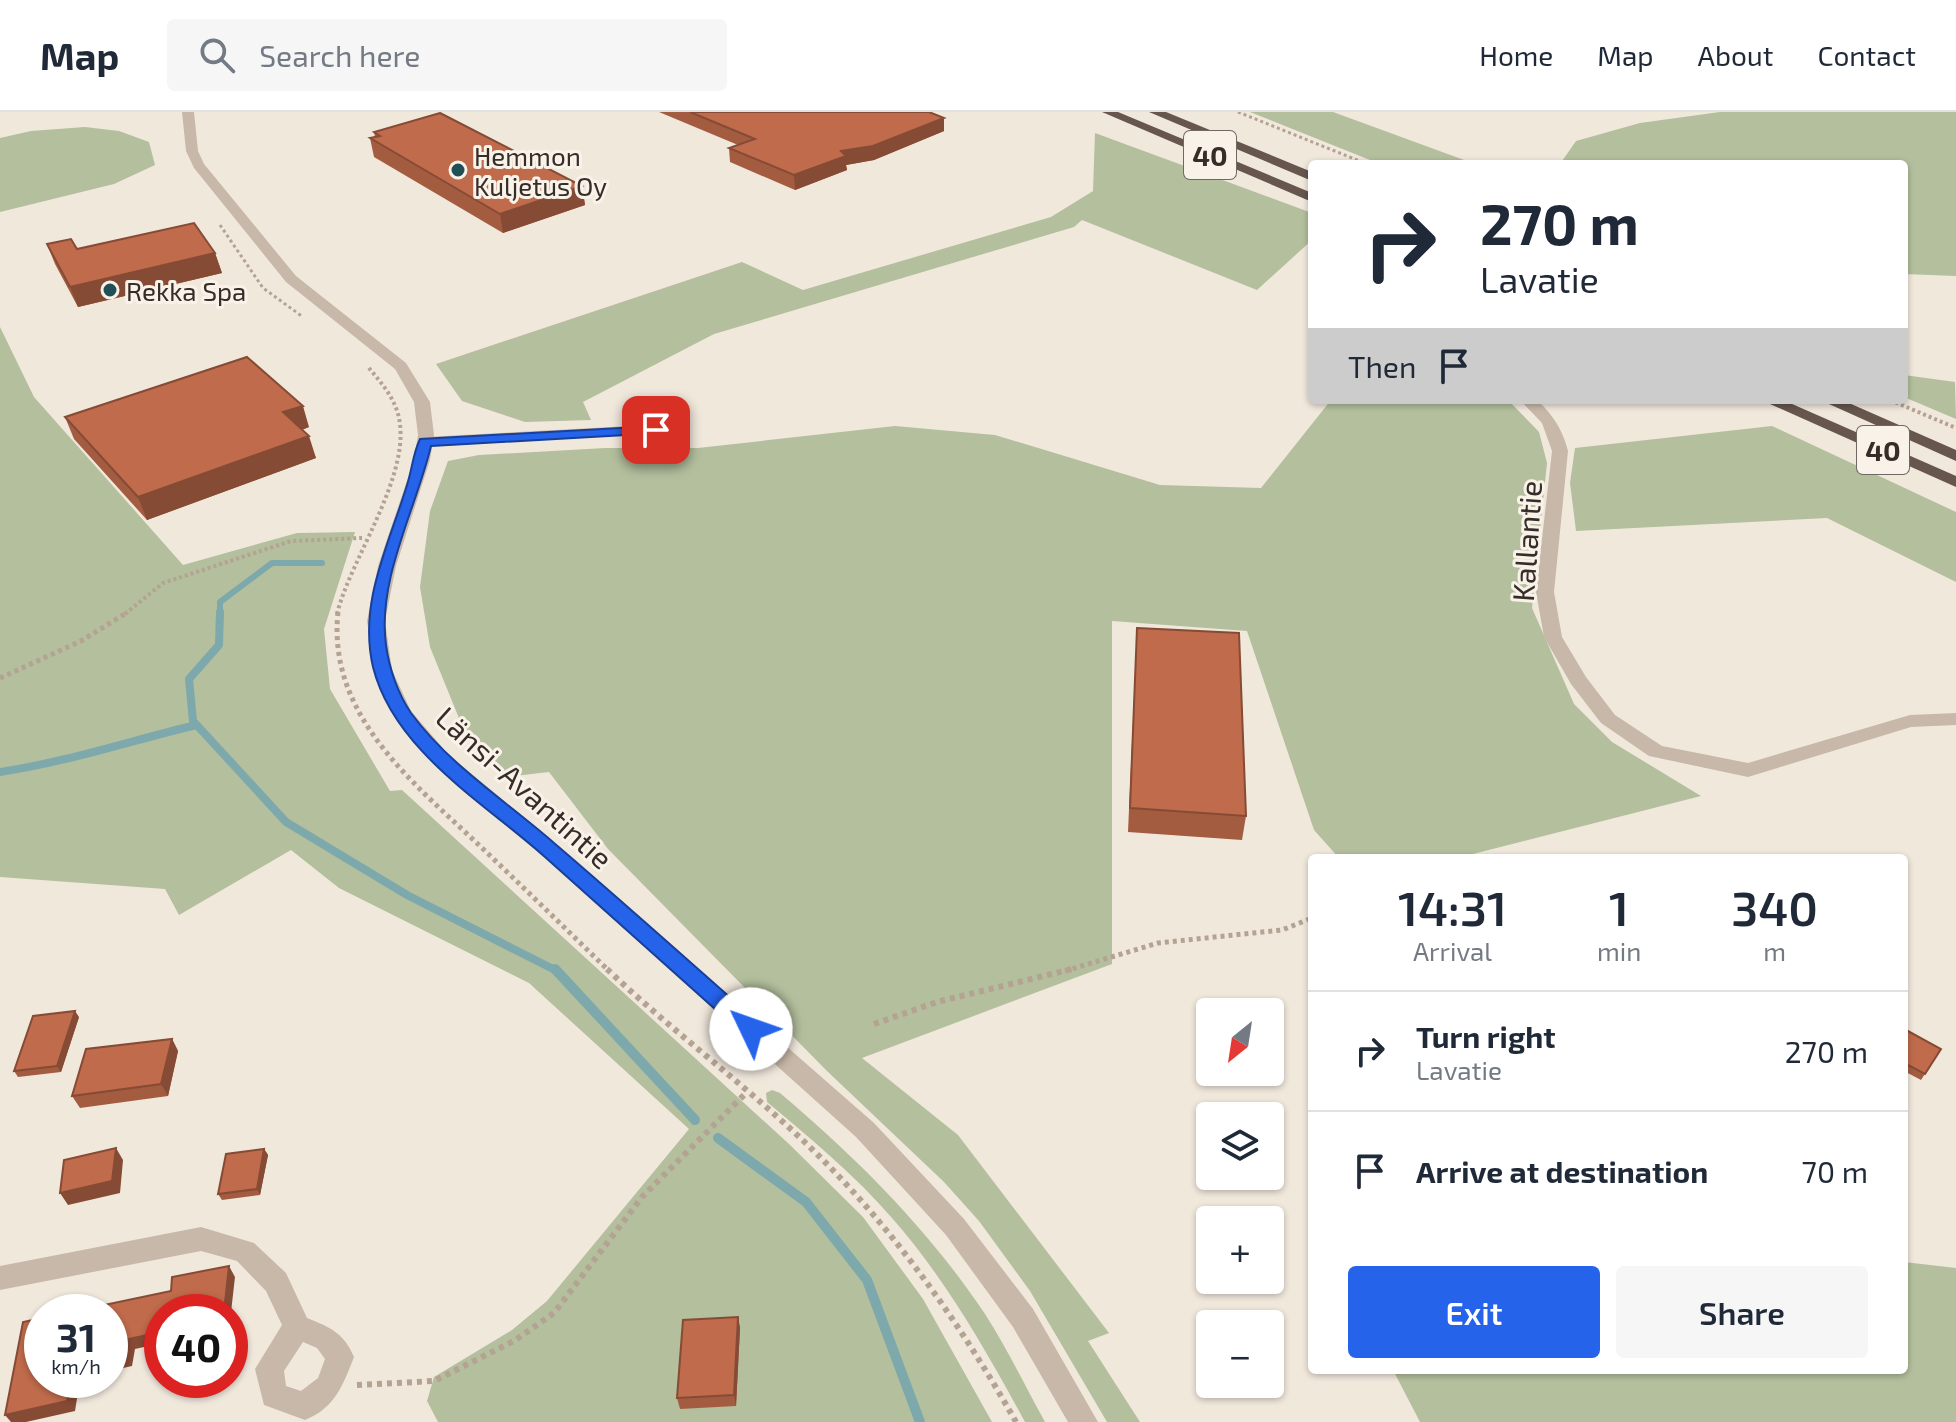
<!DOCTYPE html>
<meta charset="utf-8">
<style>
:root{--surface:#fff;--page:#f6f6f7;--text:#1f2937;--muted:#747a83;--line:#e0e1e3;--accent:#2563eb}
body{margin:0;font-family:"Exo 2",sans-serif;background:var(--page);color:var(--text);height:100vh;display:flex;flex-direction:column;font-size:30px;white-space:nowrap}
*{box-sizing:border-box;margin:0}
p{font-size:26px;color:var(--muted)}
.icon{flex:none;width:44px;height:44px;fill:none;stroke:currentColor;stroke-width:2;stroke-linecap:round;stroke-linejoin:round}
.map{position:relative;flex:1;overflow:hidden}
.sheet{position:absolute;left:1308px;top:742px;width:600px;height:520px;display:flex;flex-direction:column;background:var(--surface);border-radius:8px;box-shadow:0 2px 6px #0004}
.sheet>*{flex:none}
.top-card{position:absolute;left:1308px;top:48px;width:600px;height:244px;border-radius:8px;box-shadow:0 2px 6px #0004;background:#fff;color:var(--text);overflow:hidden}
.needle{width:52px;rotate:210deg}
.buttons{position:absolute;left:1196px;top:886px;display:grid;gap:16px}
.buttons a{display:grid;place-items:center;width:88px;height:88px;border-radius:8px;background:var(--surface);box-shadow:0 2px 6px #0004;font-size:40px}
.speed{position:absolute;left:24px;top:1182px;display:flex;gap:16px;font-size:40px;font-weight:700;text-align:center}
.speed>*{display:grid;place-content:center;width:104px;height:104px;border-radius:50%;background:var(--surface);box-shadow:0 2px 6px #0004;line-height:1}
.speed small{font-size:20px;font-weight:400}
.speed .limit{border:12px solid #d22;background:#fff;color:#111}
.pin{position:absolute;display:grid;place-items:center;width:68px;height:68px;color:#fff;margin:-34px;border-radius:16px;box-shadow:0 4px 12px #0006}
.me{position:absolute;width:88px;margin:-44px;rotate:312deg;stroke-linejoin:round;filter:drop-shadow(0 0 6px #0008)}
.turn{display:flex;align-items:center;gap:28px;height:168px;padding:0 40px;font-size:36px}
.turn .icon{width:104px;height:104px;stroke-width:2.5}
.turn b{display:block;font-size:56px;line-height:68px}
.then{display:flex;align-items:center;height:76px;padding:0 40px;background:#0003;gap:16px;font-size:30px}
.eta{display:flex;justify-content:space-evenly;align-items:center;height:136px;text-align:center}
.eta b{font-size:48px;font-weight:600;line-height:56px}
.primary-button{display:flex;gap:16px;margin-top:auto;padding:16px 40px}
.primary-button a{flex:1;height:92px;border-radius:8px;background:var(--accent);color:#fff;font-size:32px;font-weight:600;line-height:92px;text-align:center}
.primary-button a+a{background:var(--page);color:var(--text)}
ul{padding:0;list-style:none}
li{display:flex;align-items:center;gap:24px;height:120px;padding:0 40px;border-top:2px solid var(--line)}
li div{flex:1}
li b{display:block;font-size:30px}
li em{font-style:normal}
header{display:flex;align-items:center;gap:48px;box-sizing:border-box;height:112px;padding:0 40px;background:var(--surface);border-bottom:2px solid var(--line)}
header strong{font-size:38px}
nav{display:flex;gap:44px;margin-inline-start:auto;font-size:28px}
.search{width:560px;height:72px;background:var(--page);display:flex;align-items:center;gap:20px;box-sizing:border-box;padding:0 28px;border-radius:8px;color:var(--muted);font-size:30px}
.map>svg:first-child{display:block}
</style>
<header>
<strong>Map</strong>
<div class="search"><svg class="icon" aria-label="search" viewBox="0 0 24 24"><circle cx="10" cy="10" r="6"/><path d="M15 15l6 6"/></svg>Search here</div>
<nav><a>Home</a><a>Map</a><a>About</a><a>Contact</a></nav>
</header>
<div class="map">
<svg width="1956" height="1310" viewBox="0 0 1956 1310">
<rect width="100%" height="100%" fill="#f1e8dc"/>
<g fill="#b3bf9d">
<polygon points="1250,0 1333,0 1475,52 1380,52"/>
<polygon points="1720,0 1956,0 1956,164 1904,162 1904,52 1560,52 1576,29 1640,11"/>
<polygon points="85,15 119,19 149,30 155,53 114,72 0,100 0,26 31,19"/>
<polygon points="1095,21 1312,101 1312,128 1257,178 1082,108 1074,115 714,222 583,290 591,308 525,310 462,289 436,252 742,150 803,178 1051,105 1093,79"/>
<polygon points="0,215 34,285 183,453 297,421 355,420 324,517 330,577 390,679 402,678 789,1032 863,1105 923,1187 992,1310 438,1310 427,1289 434,1265 512,1218 547,1189 689,1017 529,871 339,776 291,738 179,803 165,777 0,765"/>
<polygon points="1904,263 1955,270 1956,307 1904,285"/>
<polygon points="1331,288 1508,288 1539,320 1547,351 1532,496 1574,592 1612,630 1701,684 1457,746 1339,746 1314,718 1247,519 1112,509 1112,852 862,946 958,1023 1109,1221 1088,1229 1140,1310 1107,1310 1030,1179 979,1109 944,1070 827,959 608,737 549,660 505,665 461,611 430,535 420,475 430,399 448,349 479,343 605,336 698,336 895,314 995,323 1160,373 1261,376"/>
<polygon points="1772,314 1956,400 1956,470 1827,406 1576,419 1570,371 1575,336"/>
<path d="M772,978l8,3c78,66 148,136 205,221 22,34 40,72 60,108h-20c-38,-70 -80,-144 -133,-204 -37,-43 -82,-80 -125,-116l-1,-9z"/>
<polygon points="1904,1150 1956,1156 1956,1310 1420,1310 1393,1258 1904,1258"/>
</g>
<g fill="none" stroke-linecap="round" stroke-linejoin="round">
<polyline stroke="#7da9ac" stroke-width="6" points="220,502 220,490 272,451 322,451"/>
<g stroke="#7da9ac" stroke-width="8">
<polyline points="220,500 219,533 189,567 193,609 286,710 407,783 557,859"/>
<path d="M0,660c67,-10 130,-31 196,-47"/>
</g>
<g stroke="#7da9ac" stroke-width="10">
<polyline points="555,857 695,1008"/>
<polyline points="718,1026 806,1090 867,1168 920,1310"/>
</g>
<g stroke="#b4a293" stroke-width="3" stroke-dasharray="3 3" stroke-linecap="butt">
<polyline points="1238,0 1367,52"/>
<polyline points="220,113 263,176 303,205"/>
</g>
<g stroke="#b4a293" stroke-width="4" stroke-dasharray="3 3" stroke-linecap="butt">
<polyline points="1890,288 1956,316"/>
<polyline points="125,502 163,471 291,429 362,426"/>
<path d="M337,502c14,-57 77,-142 61,-200 -5,-18 -18,-33 -30,-47"/>
</g>
<g stroke="#b4a293" stroke-width="5" stroke-dasharray="4 4" stroke-linecap="butt">
<path d="M338,500c-11,104 76,171 143,235 43,41 85,82 128,124"/>
<polyline points="0,566 81,529 128,500"/>
<polyline points="1065,859 1158,831 1282,818 1312,806"/>
</g>
<g stroke="#b4a293" stroke-width="6" stroke-dasharray="5 5" stroke-linecap="butt">
<path d="M607,857c68,65 148,123 214,189 77,77 142,170 195,264"/>
<polyline points="874,912 937,890 1072,857"/>
<polyline points="357,1273 434,1269 514,1229 554,1201 642,1085 746,981"/>
</g>
<g fill="#c8b8a9" fill-rule="evenodd">
<path d="M1520,288l19,2c15,14 24,29 29,49l-14,141 8,45 24,40 29,38 47,31 86,17 162,-48 46,-2v12l-45,2 -163,50 -99,-21 -48,-33 -30,-39 -27,-47 -8,-45 16,-141 -10,-28z"/>
<polygon points="685,311 690,313 690,319 425,335 417,330 425,325"/>
<path d="M201,1115l53,16 32,30 21,45c23,9 37,15 47,39 -11,28 -19,51 -49,63l-41,-15 -9,-36 27,-44 -16,-34 -29,-30 -36,-10 -201,39v-24zM303,1230l14,6 8,11 -7,19 -17,13 -15,-5 -2,-15z"/>
</g>
<polygon fill="#c8b8a9" fill-rule="evenodd" points="182,0 194,0 198,39 204,52 296,164 406,251 430,290 434,323 430,348 396,454 385,509 392,558 411,599 448,642 553,730 874,1011 964,1107 1033,1197 1098,1310 1068,1310 1013,1215 946,1123 856,1025 539,740 434,652 395,605 374,558 367,509 378,454 414,348 418,323 414,290 395,257 286,170 194,56 186,39"/>
<g fill="#66564d" fill-rule="evenodd">
<polygon points="1102,0 1118,0 1312,81 1312,90"/>
<polygon points="1149,0 1166,0 1312,60 1312,69"/>
<polygon points="1761,288 1783,288 1956,364 1956,375"/>
<polygon points="1820,288 1842,288 1956,338 1956,349"/>
</g>
</g>
<g fill="#a45c41">
<polygon points="659,0 929,0 944,19 874,48 846,53 847,58 795,78 730,50 729,36 738,33"/>
<polygon points="374,20 582,74 585,93 503,121 374,45 370,26 375,25"/>
<polygon points="47,132 77,137 215,141 222,161 78,195 55,152"/>
<polygon points="65,305 309,315 302,318 316,346 147,408 74,327"/>
<polygon points="1137,516 1246,704 1242,728 1128,720"/>
<polygon points="79,905 61,960 18,965 14,959"/>
<polygon points="1904,921 1941,937 1921,968 1904,959"/>
<polygon points="172,927 178,939 168,984 80,996 72,984"/>
<polygon points="264,1037 268,1043 260,1083 222,1088 218,1082"/>
<polygon points="738,1205 740,1216 736,1294 680,1297 677,1286"/>
</g>
<g fill="#864b35">
<polygon points="944,6 944,19 874,48 846,53 847,58 795,78 794,63 841,39"/>
<polygon points="582,74 585,93 503,121 500,102"/>
<polygon points="215,141 222,161 78,195 70,175"/>
<polygon points="303,294 309,315 290,322 283,300"/>
<polygon points="309,324 316,346 147,408 138,385"/>
<polygon points="75,899 79,905 61,960 57,954"/>
<polygon points="172,927 178,939 168,984 161,972"/>
<polygon points="116,1036 123,1048 120,1081 68,1093 60,1081"/>
<polygon points="264,1037 268,1043 260,1083 257,1077"/>
<polygon points="229,1154 235,1165 230,1209 230,1200 224,1200"/>
<polygon points="738,1205 740,1216 736,1294 734,1283"/>
<polygon points="162,1220 162,1231 135,1237 132,1254 110,1259 110,1247 128,1227"/>
<polygon points="71,1268 80,1268 75,1299 26,1310 11,1310 5,1303"/>
</g>
<g fill="#bf6b4c" stroke="#864b35" stroke-width="2">
<polygon points="690,0 929,0 944,6 873,34 841,39 846,44 794,63 729,36 755,27"/>
<polygon points="440,1 582,74 500,102 370,26 380,24 374,20"/>
<polygon points="194,111 215,141 70,175 47,132 71,127 77,137"/>
<polygon points="247,245 303,294 283,300 309,324 138,385 65,305"/>
<polygon points="1137,516 1239,521 1246,704 1130,696"/>
<polygon points="75,899 57,954 14,959 33,904"/>
<polygon points="1906,918 1941,937 1925,962 1904,951 1904,921"/>
<polygon points="172,927 161,972 72,984 86,937"/>
<polygon points="116,1036 112,1069 60,1081 64,1048"/>
<polygon points="264,1037 257,1077 218,1082 226,1042"/>
<polygon points="229,1154 224,1200 162,1200 162,1220 128,1227 125,1244 110,1247 110,1200 71,1200 171,1179 172,1165"/>
<polygon points="738,1205 734,1283 677,1286 683,1208"/>
<polygon points="42,1206 42,1268 71,1268 67,1289 5,1303 23,1210"/>
</g>
<path fill="#2563eb" stroke="#184099" stroke-width="2" d="M656,314l7,4 -2,3 -230,13c-15,63 -54,133 -45,199 3,23 12,49 25,68 38,52 95,88 143,130 69,59 137,120 205,180l3,6 -11,9 -7,-3c-66,-59 -133,-119 -199,-178 -60,-54 -151,-106 -172,-190 -15,-65 16,-122 34,-182 5,-15 6,-32 13,-46z"/>
<g fill="#205055" stroke="#f9f2e9" stroke-width="3">
<circle cx="458" cy="58" r="8"/>
<circle cx="110" cy="178" r="8"/>
</g>
<g text-anchor="middle" dominant-baseline="central" stroke-width="6" stroke-linejoin="round" paint-order="stroke">
<g font-size="26" fill="#362d28" stroke="#f9f2e9" text-anchor="start">
<text x="474" y="43">Hemmon<tspan x="474" dy="30">Kuljetus Oy</tspan></text>
<text x="126" y="178">Rekka Spa</text>
</g>
<g fill="#f9f2e9" stroke="#706862" stroke-width="2">
<rect x="1184" y="19" width="52" height="48" rx="6"/>
<rect x="1857" y="314" width="52" height="48" rx="6"/>
</g>
<g font-size="28" font-weight="bold" fill="#362d28">
<text x="1210" y="43">40</text>
<text x="1883" y="338">40</text>
</g>
<g font-size="30" fill="#362d28" stroke="#f9f2e9">
<text transform="translate(1526 429) rotate(-86)">Kallantie</text>
<text transform="translate(525 675) rotate(42)">Länsi-Avantintie</text>
</g>
</g>
</svg>
<div class="buttons">
<a><svg class="needle" viewBox="-14 -14 28 28"><path d="M0-13l5 13h-10z" fill="#e53935"/><path d="M0 13l5-13h-10z" fill="#747a83"/></svg></a>
<a><svg class="icon" aria-label="layers" viewBox="0 0 24 24"><path d="M12 4l9 5-9 5-9-5zM3 14l9 5 9-5"/></svg></a>
<a>+</a>
<a>−</a>
</div>
<div class="speed"><div>31<small>km/h</small></div><div class="limit">40</div></div>
<div class="pin" style="left:656px;top:318px;background:#d93025"><svg class="icon" aria-label="arrive" viewBox="0 0 24 24"><path d="M6 21V4h12l-3 4 3 4H6"/></svg></div>
<svg class="me" style="left:751px;top:917px" viewBox="-20 -20 40 40"><circle r="19" fill="#fff"/><path d="M0-13L10 11 0 6-10 11z" fill="#2563eb"/></svg>
<div class="top-card">
<div class="turn"><svg class="icon" aria-label="right" viewBox="0 0 24 24"><path d="M7 20v-9h11M14 6l5 5-5 5"/></svg><div><b>270 m</b>Lavatie</div></div>
<div class="then">Then<svg class="icon" aria-label="arrive" viewBox="0 0 24 24"><path d="M6 21V4h12l-3 4 3 4H6"/></svg></div>
</div>
<section class="sheet">
<div class="eta">
<div><b>14:31</b><p>Arrival</p></div>
<div><b>1</b><p>min</p></div>
<div><b>340</b><p>m</p></div>
</div>
<ul>
<li><svg class="icon" aria-label="right" viewBox="0 0 24 24"><path d="M7 20v-9h11M14 6l5 5-5 5"/></svg><div><b>Turn right</b><p>Lavatie</p></div><em>270 m</em></li>
<li><svg class="icon" aria-label="arrive" viewBox="0 0 24 24"><path d="M6 21V4h12l-3 4 3 4H6"/></svg><div><b>Arrive at destination</b></div><em>70 m</em></li>
</ul>
<div class="primary-button"><a>Exit</a><a>Share</a></div>
</section>
</div>
